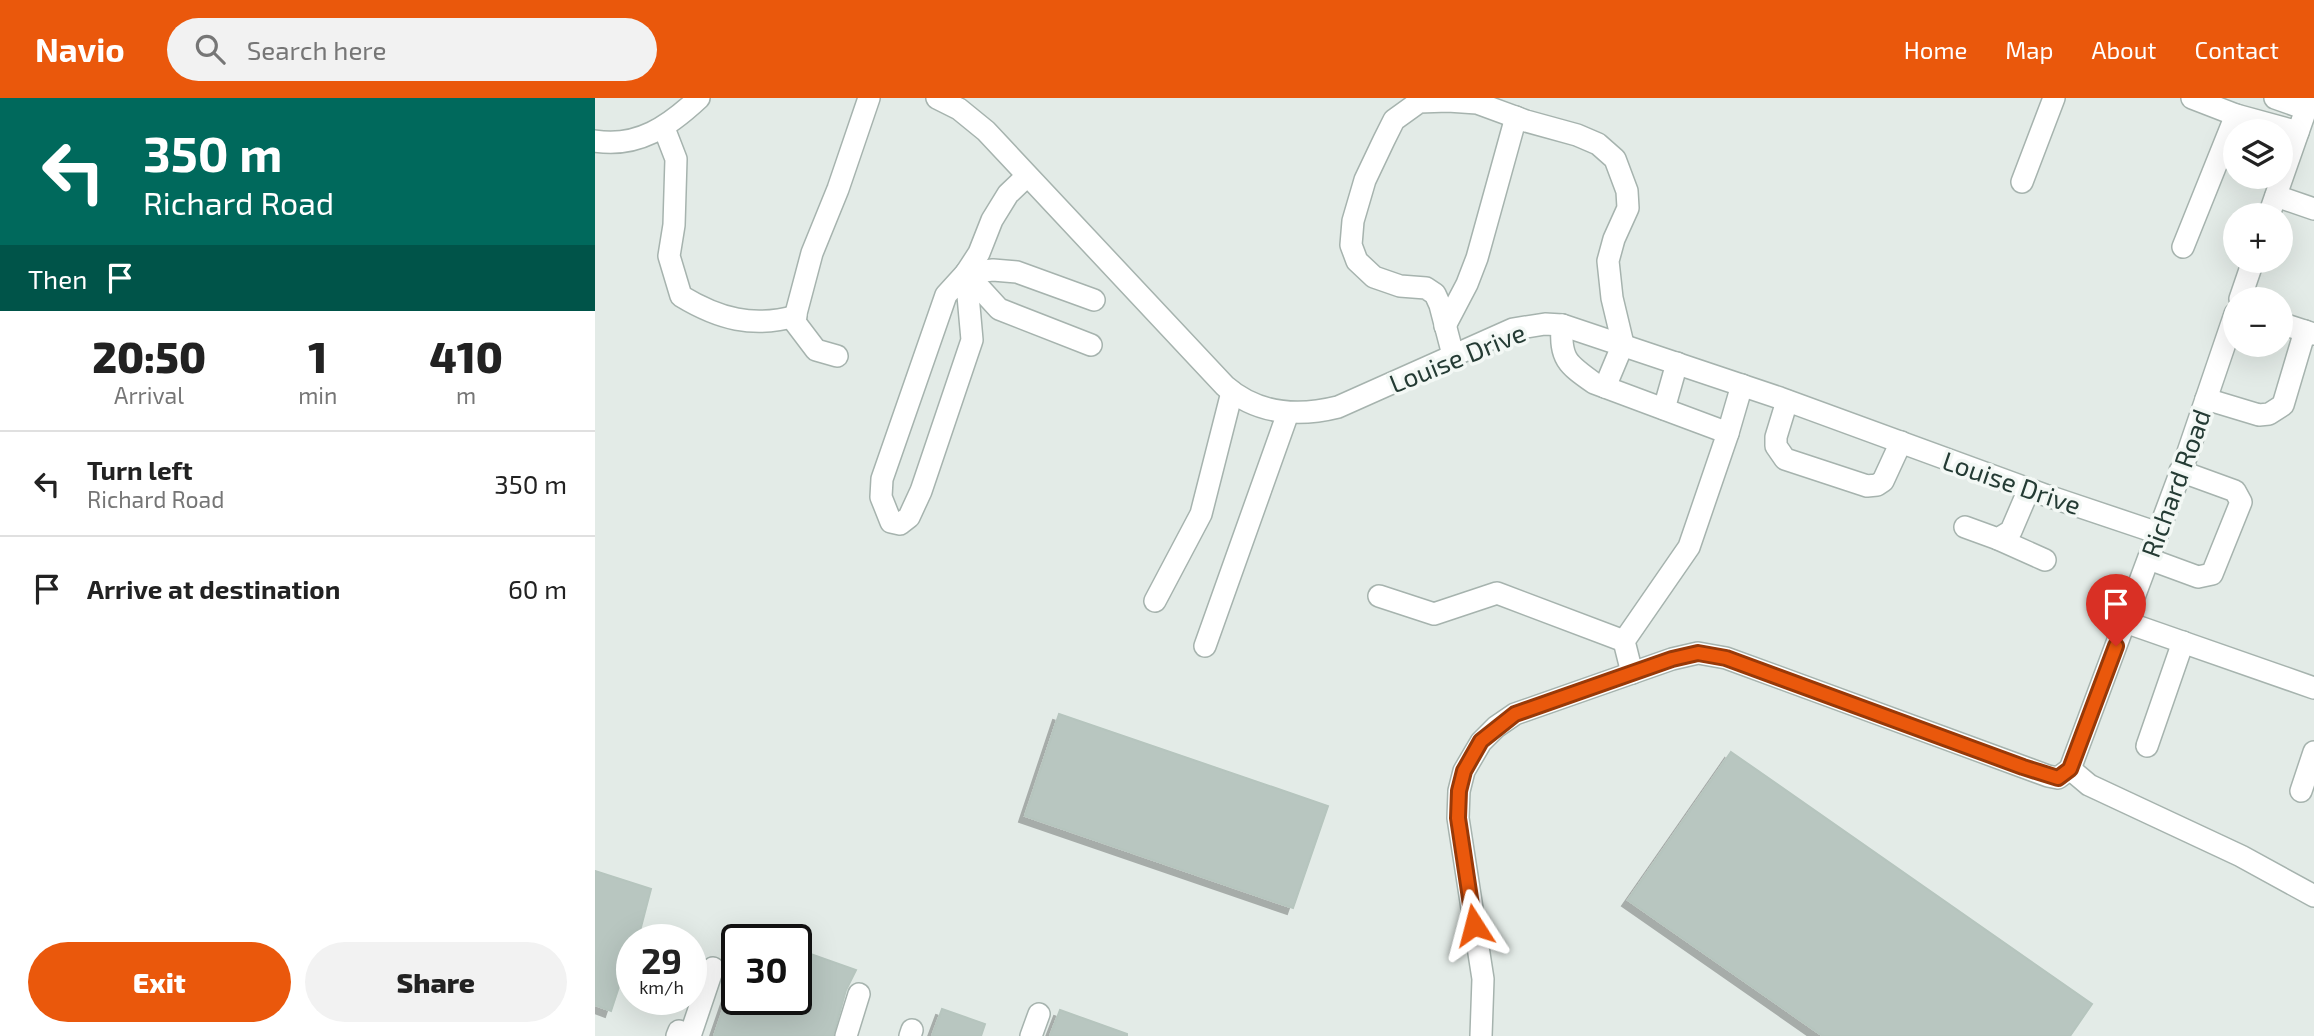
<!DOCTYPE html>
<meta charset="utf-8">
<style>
:root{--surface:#fff;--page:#f2f2f2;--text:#222;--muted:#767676;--line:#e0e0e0;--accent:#ea580c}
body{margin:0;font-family:"Exo 2",sans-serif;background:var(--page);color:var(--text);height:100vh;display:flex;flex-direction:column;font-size:26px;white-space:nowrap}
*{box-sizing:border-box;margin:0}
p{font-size:23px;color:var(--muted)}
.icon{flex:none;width:38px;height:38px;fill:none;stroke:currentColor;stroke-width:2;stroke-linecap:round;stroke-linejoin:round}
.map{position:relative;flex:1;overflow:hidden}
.sheet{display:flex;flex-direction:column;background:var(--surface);width:595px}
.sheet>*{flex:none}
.banner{background:#00695c;color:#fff;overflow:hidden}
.buttons{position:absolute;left:1628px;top:21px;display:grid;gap:14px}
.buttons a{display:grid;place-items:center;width:70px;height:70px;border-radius:50%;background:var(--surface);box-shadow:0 7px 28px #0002;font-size:35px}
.speed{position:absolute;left:21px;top:826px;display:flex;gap:14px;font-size:35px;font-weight:700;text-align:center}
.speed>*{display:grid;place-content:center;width:91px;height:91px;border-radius:50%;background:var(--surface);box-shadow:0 7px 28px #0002;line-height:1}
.speed small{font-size:18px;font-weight:400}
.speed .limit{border:4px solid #111;border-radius:10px;background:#fff;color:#111}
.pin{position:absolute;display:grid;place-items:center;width:60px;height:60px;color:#fff;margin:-72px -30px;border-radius:50% 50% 50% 0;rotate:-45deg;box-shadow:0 0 7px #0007}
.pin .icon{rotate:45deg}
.me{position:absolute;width:77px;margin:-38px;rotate:351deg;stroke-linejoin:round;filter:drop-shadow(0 0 5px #0008)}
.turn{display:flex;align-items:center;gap:24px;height:147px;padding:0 28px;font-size:32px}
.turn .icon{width:91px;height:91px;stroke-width:2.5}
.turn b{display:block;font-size:49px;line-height:60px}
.then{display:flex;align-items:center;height:66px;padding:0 28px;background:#0003;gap:14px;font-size:26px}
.eta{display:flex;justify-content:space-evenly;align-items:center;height:119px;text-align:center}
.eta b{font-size:42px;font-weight:800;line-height:49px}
.action{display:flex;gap:14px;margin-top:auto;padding:14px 28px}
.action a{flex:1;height:80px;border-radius:42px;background:var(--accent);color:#fff;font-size:28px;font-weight:800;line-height:80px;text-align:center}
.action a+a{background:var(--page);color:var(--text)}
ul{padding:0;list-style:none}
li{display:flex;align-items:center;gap:21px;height:105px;padding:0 28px;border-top:2px solid var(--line)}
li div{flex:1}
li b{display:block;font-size:26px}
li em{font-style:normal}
header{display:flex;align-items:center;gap:42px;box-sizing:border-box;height:98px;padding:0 35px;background:var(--accent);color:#fff}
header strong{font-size:33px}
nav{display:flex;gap:38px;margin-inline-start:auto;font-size:24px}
.search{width:490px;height:63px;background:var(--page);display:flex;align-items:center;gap:18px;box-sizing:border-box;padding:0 24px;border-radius:38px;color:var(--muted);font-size:26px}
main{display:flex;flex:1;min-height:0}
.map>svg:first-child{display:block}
</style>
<header>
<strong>Navio</strong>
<div class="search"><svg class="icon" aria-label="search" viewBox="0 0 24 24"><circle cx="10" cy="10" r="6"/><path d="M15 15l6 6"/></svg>Search here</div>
<nav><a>Home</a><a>Map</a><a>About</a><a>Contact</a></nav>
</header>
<main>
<section class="sheet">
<div class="banner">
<div class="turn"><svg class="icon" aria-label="left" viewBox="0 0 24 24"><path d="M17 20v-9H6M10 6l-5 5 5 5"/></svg><div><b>350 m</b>Richard Road</div></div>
<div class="then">Then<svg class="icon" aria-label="arrive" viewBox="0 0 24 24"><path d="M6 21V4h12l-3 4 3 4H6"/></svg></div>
</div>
<div class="eta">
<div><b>20:50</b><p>Arrival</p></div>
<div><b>1</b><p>min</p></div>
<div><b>410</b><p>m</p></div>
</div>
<ul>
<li><svg class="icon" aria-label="left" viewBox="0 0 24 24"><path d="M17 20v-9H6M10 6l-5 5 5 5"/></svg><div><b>Turn left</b><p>Richard Road</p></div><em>350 m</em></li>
<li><svg class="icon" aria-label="arrive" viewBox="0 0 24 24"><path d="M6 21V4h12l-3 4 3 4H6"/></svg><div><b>Arrive at destination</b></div><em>60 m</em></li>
</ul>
<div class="action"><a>Exit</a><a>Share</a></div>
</section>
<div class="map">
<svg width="1719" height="938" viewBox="0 0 1719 938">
<defs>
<filter id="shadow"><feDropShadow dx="-6" dy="6" stdDeviation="0" flood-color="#0004"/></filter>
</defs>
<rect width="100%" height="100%" fill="#e3ebe7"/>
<g fill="#b8c6c0" stroke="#b6c5be" stroke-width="2" filter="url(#shadow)">
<polygon points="464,616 733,708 698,810 430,718"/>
<polygon points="1136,654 1497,906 1475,938 1228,938 1033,802"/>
<polygon points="0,773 56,791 45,833 42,832 39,842 37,842 37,849 16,913 0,907"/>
<polygon points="207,853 261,872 251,892 238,938 119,938 140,877 142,878 142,901 201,901 201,871"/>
<polygon points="347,911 390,926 386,938 337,938"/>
<polygon points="465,912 532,936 532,938 455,938"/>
</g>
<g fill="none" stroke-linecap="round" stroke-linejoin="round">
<defs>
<g id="minor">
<path d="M342,0l22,11 27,22 239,255c32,28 73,31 113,21l175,-78 32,-5 17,1 218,73 265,97 113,38"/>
<polyline points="1597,0 1641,17 1703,34"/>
<polyline points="1680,0 1711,11"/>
<path d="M69,30l12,31 -2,66 -5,31 12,40c38,23 72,32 115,20"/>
<path d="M0,43c43,7 74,-15 104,-43"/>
<polyline points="1427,84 1459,0"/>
<polyline points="1681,98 1719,111"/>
<polyline points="1674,117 1715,0"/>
<polyline points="1588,149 1641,17"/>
<polyline points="371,175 377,242 326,393 314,419 305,426 296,424 286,399 287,381 351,197 371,175 384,155 397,122 413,96 432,78"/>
<polyline points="371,175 404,211 496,247"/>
<polyline points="371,175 398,172 422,174 499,202"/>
<polyline points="1645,201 1658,163"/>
<polyline points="1685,225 1719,236"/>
<path d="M967,227c-2,34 5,39 32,58l134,50 14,-48"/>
<polyline points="850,228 872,186 882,160 921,19"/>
<polyline points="858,257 845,207 840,196 831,190 805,188 779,179 762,163 756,147 758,123 770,82 789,42 799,22 824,4 853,3 882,5 931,23 982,37 1003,46 1020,61 1032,93 1033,110 1019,141 1013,163 1017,200 1028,246 1010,289"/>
<polyline points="242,258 221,252 199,223 217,155 243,91 274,0"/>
<polyline points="1611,301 1664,317 1674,316 1688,307 1710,233"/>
<polyline points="1192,303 1181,339 1181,348 1190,361 1272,388 1282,387 1288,383 1306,344"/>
<polyline points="1069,311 1082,265"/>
<polyline points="1370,429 1403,441 1416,433 1434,391"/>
<polyline points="1403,441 1450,462"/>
<polyline points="1554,461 1603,479 1617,476 1646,404 1640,393 1585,373"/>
<polyline points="784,498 839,516 902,495 1029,543"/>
<polyline points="560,503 606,416 637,294"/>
<polyline points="1530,524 1719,590"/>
<polyline points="610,548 693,315"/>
<polyline points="1037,575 1029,543 1094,449 1133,335"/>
<polyline points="1552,648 1588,544"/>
<polyline points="1475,671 1592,357 1640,216"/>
<polyline points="1475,671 1494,687 1646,758 1719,798"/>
<polyline points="1706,693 1719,654"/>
<polyline points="82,938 84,933 95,938 118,870"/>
<polyline points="251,938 264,896"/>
<polyline points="315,938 317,932"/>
<polyline points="436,938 444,916"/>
<polyline points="886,938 888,881 863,720 864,693 869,673 886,644 901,629 920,616 1077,561 1103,555 1131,560 1453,678 1463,680 1475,671"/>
</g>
</defs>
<use href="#minor" stroke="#a6b3ae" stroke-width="24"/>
<use href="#minor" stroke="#fff" stroke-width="21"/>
</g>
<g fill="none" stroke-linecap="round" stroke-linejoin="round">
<defs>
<polyline id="route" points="879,827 863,720 864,693 869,673 886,643 920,616 1077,561 1103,555 1131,560 1428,669 1463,680 1475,671 1521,548"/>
</defs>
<use href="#route" stroke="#983908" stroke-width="18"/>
<use href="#route" stroke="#ea580c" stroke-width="12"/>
</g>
<g text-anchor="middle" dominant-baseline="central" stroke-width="7" stroke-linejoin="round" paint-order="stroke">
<g font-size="26" fill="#243b34" stroke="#f3f8f5">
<text transform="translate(862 259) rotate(-22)">Louise Drive</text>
<text transform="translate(1417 384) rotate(19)">Louise Drive</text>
<text transform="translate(1580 385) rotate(-70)">Richard Road</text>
</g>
</g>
</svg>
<div class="buttons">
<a><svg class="icon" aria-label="layers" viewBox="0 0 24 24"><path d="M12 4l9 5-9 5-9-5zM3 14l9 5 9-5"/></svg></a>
<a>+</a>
<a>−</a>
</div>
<div class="speed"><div>29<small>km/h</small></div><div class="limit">30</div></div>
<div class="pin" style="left:1521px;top:548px;background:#d93025"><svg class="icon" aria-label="arrive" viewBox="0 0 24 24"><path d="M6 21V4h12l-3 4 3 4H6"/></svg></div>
<svg class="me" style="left:879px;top:827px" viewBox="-20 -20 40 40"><path d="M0-17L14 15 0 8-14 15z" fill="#ea580c" stroke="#fff" stroke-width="4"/></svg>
</div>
</main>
